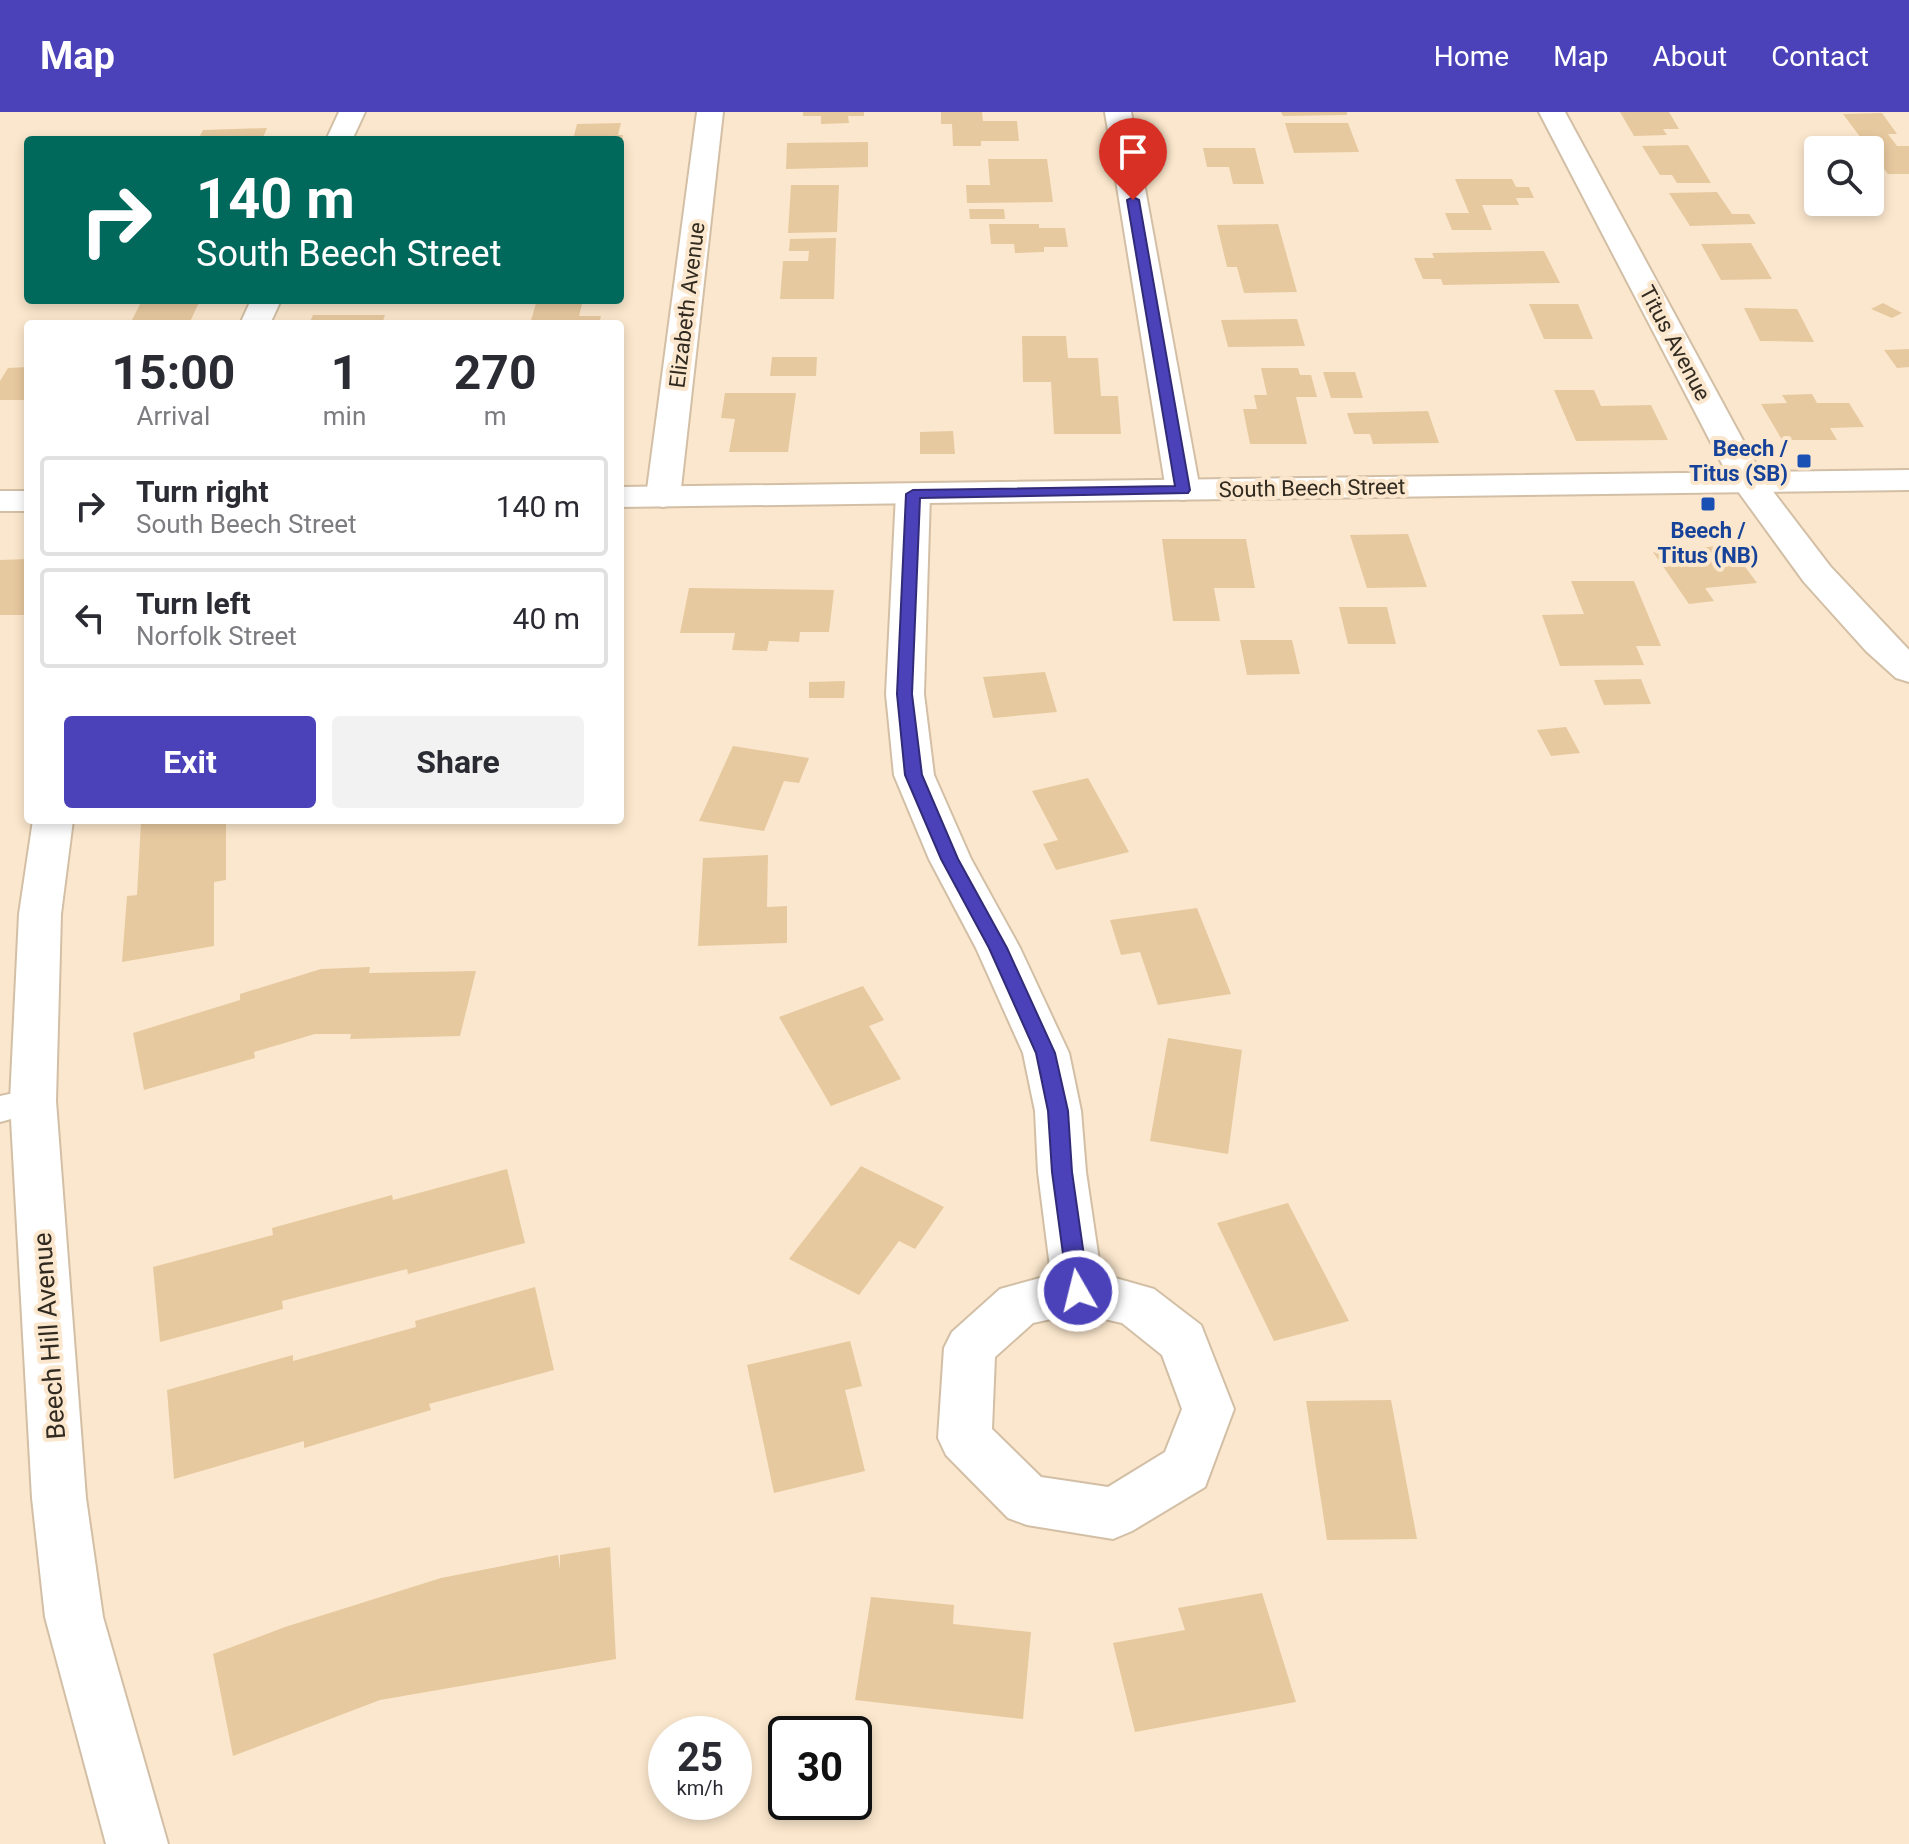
<!DOCTYPE html>
<style>
:root{--surface:#fff;--page:#f2f2f3;--text:#2b2b33;--muted:#7c7c81;--line:#e1e1e2;--accent:#4b42b9}
body{margin:0;font-family:Roboto,sans-serif;background:var(--page);color:var(--text);height:100vh;display:flex;flex-direction:column;font-size:30px;white-space:nowrap}
*{box-sizing:border-box;margin:0}
p{font-size:26px;color:var(--muted)}
.icon{flex:none;width:44px;height:44px;fill:none;stroke:currentColor;stroke-width:2;stroke-linecap:round;stroke-linejoin:round}
.map{position:relative;flex:1;overflow:hidden}
.details{position:absolute;left:24px;top:208px;width:600px;height:504px;display:flex;flex-direction:column;background:var(--surface);border-radius:8px;box-shadow:0 4px 12px #0003}
.details>*{flex:none}
.banner{position:absolute;left:24px;top:24px;width:600px;height:168px;border-radius:8px;box-shadow:0 4px 12px #0003;background:#00695c;color:#fff;overflow:hidden}
.controls{position:absolute;left:1804px;top:24px;display:grid;gap:16px}
.controls a{display:grid;place-items:center;width:80px;height:80px;border-radius:8px;background:var(--surface);box-shadow:0 4px 12px #0003;font-size:40px}
.speed{position:absolute;left:648px;top:1604px;display:flex;gap:16px;font-size:40px;font-weight:700;text-align:center}
.speed>*{display:grid;place-content:center;width:104px;height:104px;border-radius:50%;background:var(--surface);box-shadow:0 4px 12px #0003;line-height:1}
.speed small{font-size:20px;font-weight:400}
.speed .limit{border:4px solid #111;border-radius:12px;background:#fff;color:#111}
.pin{position:absolute;display:grid;place-items:center;width:68px;height:68px;color:#fff;margin:-82px -34px;border-radius:50% 50% 50% 0;rotate:-45deg;box-shadow:0 0 8px #0007}
.pin .icon{rotate:45deg}
.me{position:absolute;width:88px;margin:-44px;rotate:352deg;stroke-linejoin:round;filter:drop-shadow(0 0 6px #0008)}
.turn{display:flex;align-items:center;gap:28px;height:168px;padding:0 40px;font-size:36px}
.turn .icon{width:104px;height:104px;stroke-width:2.5}
.turn b{display:block;font-size:56px;line-height:68px}
.eta{display:flex;justify-content:space-evenly;align-items:center;height:136px;text-align:center}
.eta b{font-size:48px;font-weight:700;line-height:56px}
.button{display:flex;gap:16px;margin-top:auto;padding:16px 40px}
.button a{flex:1;height:92px;border-radius:8px;background:var(--accent);color:#fff;font-size:32px;font-weight:700;line-height:92px;text-align:center}
.button a+a{background:var(--page);color:var(--text)}
ul{padding:0;list-style:none}
li{display:flex;align-items:center;gap:24px;height:100px;margin:0 16px 12px;padding:0 24px;border:4px solid var(--line);border-radius:8px}
li div{flex:1}
li b{display:block;font-size:30px}
li em{font-style:normal}
header{display:flex;align-items:center;gap:48px;box-sizing:border-box;height:112px;padding:0 40px;background:var(--accent);color:#fff}
header strong{font-size:38px}
nav{display:flex;gap:44px;margin-inline-start:auto;font-size:28px}
.map>svg:first-child{display:block}
</style>
<header>
<strong>Map</strong>
<nav><a>Home</a><a>Map</a><a>About</a><a>Contact</a></nav>
</header>
<div class="map">
<svg width="1909" height="1732" viewBox="0 0 1909 1732">
<rect width="100%" height="100%" fill="#fbe7cd"/>
<g fill="#e7c99f">
<polygon points="803,0 864,0 864,4 848,4 849,11 821,12 821,4 803,4"/>
<polygon points="941,0 982,0 983,9 1017,9 1019,29 981,29 981,34 953,34 952,12 941,12"/>
<polygon points="1281,0 1347,0 1347,3 1283,4"/>
<polygon points="1620,0 1669,0 1679,17 1663,17 1667,23 1634,24"/>
<polygon points="1882,1 1897,22 1888,22 1897,34 1909,34 1909,62 1888,62 1843,2"/>
<polygon points="621,11 618,23 623,23 622,28 573,28 577,12"/>
<polygon points="1285,11 1348,11 1359,40 1294,41"/>
<polygon points="267,16 262,28 198,28 203,18"/>
<polygon points="868,30 868,55 786,57 787,31"/>
<polygon points="1688,33 1711,71 1677,71 1672,63 1660,63 1642,34"/>
<polygon points="1203,36 1255,36 1264,72 1233,72 1229,55 1207,55"/>
<polygon points="988,47 1047,47 1053,90 967,91 966,73 990,73"/>
<polygon points="1455,67 1512,67 1516,75 1529,75 1534,86 1516,86 1519,93 1482,93 1492,118 1452,118 1445,101 1469,101"/>
<polygon points="791,73 839,73 837,120 788,121"/>
<polygon points="1717,80 1732,102 1749,102 1756,112 1690,114 1669,81"/>
<polygon points="969,97 1004,97 1005,107 970,107"/>
<polygon points="989,112 1039,112 1039,116 1065,116 1068,135 1044,135 1044,140 1015,141 1014,132 991,132"/>
<polygon points="1278,112 1297,180 1244,181 1237,155 1227,155 1217,113"/>
<polygon points="836,126 834,187 780,187 783,149 808,149 809,139 789,139 790,127"/>
<polygon points="1751,131 1772,167 1721,168 1701,132"/>
<polygon points="1544,139 1560,171 1443,173 1441,167 1423,167 1414,146 1434,146 1432,141"/>
<polygon points="142,188 200,188 189,212 130,212"/>
<polygon points="537,188 583,188 579,204 601,204 599,212 530,212"/>
<polygon points="1883,191 1902,201 1892,206 1871,197"/>
<polygon points="1529,192 1578,192 1593,227 1544,227"/>
<polygon points="1744,196 1797,197 1814,230 1760,229"/>
<polygon points="313,203 385,203 382,212 309,212"/>
<polygon points="1297,207 1305,234 1228,235 1221,208"/>
<polygon points="1022,224 1066,224 1068,246 1098,246 1101,284 1118,284 1121,322 1054,322 1051,270 1023,270"/>
<polygon points="1909,237 1909,255 1897,256 1884,238"/>
<polygon points="772,245 817,245 816,264 770,264"/>
<polygon points="28,255 28,288 0,288 0,269 8,256"/>
<polygon points="1261,256 1298,256 1300,263 1311,263 1317,285 1296,285 1307,332 1250,332 1243,297 1257,297 1254,283 1267,283"/>
<polygon points="1323,260 1355,260 1363,286 1331,286"/>
<polygon points="1554,278 1594,278 1601,294 1651,293 1668,328 1576,329"/>
<polygon points="725,281 796,281 788,340 729,340 735,307 721,306"/>
<polygon points="1812,282 1817,291 1849,291 1864,315 1830,316 1837,328 1782,328 1761,292 1787,291 1782,283"/>
<polygon points="1428,299 1439,331 1373,332 1370,322 1354,322 1347,301"/>
<polygon points="953,319 955,342 920,342 920,320"/>
<polygon points="1408,422 1427,475 1367,476 1350,423"/>
<polygon points="1162,427 1246,427 1255,476 1214,476 1220,509 1173,509"/>
<polygon points="1729,433 1757,471 1705,476 1714,489 1689,492 1653,440"/>
<polygon points="28,447 28,503 0,503 0,448"/>
<polygon points="1571,469 1634,469 1661,534 1636,534 1644,553 1560,554 1542,503 1584,502"/>
<polygon points="689,476 834,478 829,520 800,520 799,530 769,529 767,539 732,538 735,521 680,521"/>
<polygon points="1339,495 1387,495 1396,532 1348,532"/>
<polygon points="1240,528 1292,528 1300,562 1247,563"/>
<polygon points="1045,560 1057,600 993,606 983,565"/>
<polygon points="1641,567 1651,592 1604,593 1594,568"/>
<polygon points="845,569 844,586 809,586 809,570"/>
<polygon points="1566,615 1580,641 1551,644 1537,618"/>
<polygon points="733,634 809,646 799,671 784,669 764,719 699,709"/>
<polygon points="1088,666 1129,740 1056,758 1043,732 1058,728 1032,679"/>
<polygon points="155,708 226,708 226,768 214,770 214,834 122,850 127,784 137,783 141,710"/>
<polygon points="768,743 767,795 787,794 787,831 698,834 703,746"/>
<polygon points="1197,796 1231,882 1158,893 1140,840 1121,843 1110,808"/>
<polygon points="370,855 369,861 476,859 460,924 350,927 351,922 315,922 254,940 255,946 144,978 133,921 240,888 240,882 321,857"/>
<polygon points="863,874 884,908 869,914 901,967 831,994 779,905"/>
<polygon points="1168,926 1242,938 1228,1042 1150,1029"/>
<polygon points="861,1054 944,1095 915,1137 899,1129 859,1183 789,1147"/>
<polygon points="507,1057 525,1131 408,1162 407,1157 282,1189 283,1197 160,1230 153,1155 273,1123 272,1116 392,1083 393,1088"/>
<polygon points="1288,1091 1349,1209 1274,1229 1217,1111"/>
<polygon points="535,1175 554,1258 429,1292 431,1298 304,1336 304,1329 174,1367 167,1278 293,1243 293,1249 416,1215 415,1209"/>
<polygon points="850,1229 862,1274 845,1278 865,1359 774,1381 747,1253"/>
<polygon points="1391,1288 1417,1427 1327,1428 1306,1289"/>
<polygon points="610,1435 616,1547 380,1588 233,1644 213,1542 285,1515 441,1466 558,1443 560,1458 560,1443"/>
<polygon points="1262,1481 1296,1590 1135,1620 1113,1531 1185,1518 1178,1496"/>
<polygon points="871,1485 954,1493 953,1512 1031,1520 1023,1607 855,1588"/>
</g>
<g fill="none" stroke-linecap="round" stroke-linejoin="round">
<defs>
<polygon id="service" points="33,977 44,980 49,989 44,998 0,1010 0,984"/>
<g id="minor">
<polygon points="339,0 365,0 352,28 326,28"/>
<polygon points="697,0 723,0 680,385 675,392 663,395 651,392 646,385"/>
<polygon points="1105,0 1131,0 1200,378 1195,385 1183,388 1171,385 1166,378"/>
<polygon points="1539,0 1565,0 1765,369 1830,454 1909,538 1909,570 1896,566 1866,539 1804,470 1732,371"/>
<polygon points="251,188 281,188 270,212 240,212"/>
<path d="M913,372l12,3 5,7 -6,200 10,81 37,84 49,89 49,105 12,58 5,61 15,102 53,15 47,36 33,84 -29,78 -73,44 -19,8 -86,-14 -19,-7 -62,-63 -8,-17 6,-90 8,-16 48,-43 51,-14 -13,-103 -3,-61 -12,-58 -47,-105 -47,-89 -35,-84 -8,-81 10,-200 5,-7zM1078,1201l44,10 40,32 20,54 -17,43 -57,35 -67,-10 -49,-48 3,-72 38,-34z"/>
<polygon points="33,708 73,708 61,802 56,989 86,1386 103,1505 168,1732 106,1732 45,1505 32,1386 10,989 19,802"/>
</g>
<g id="tertiary">
<polygon points="1909,358 1909,378 620,395 620,375"/>
<rect x="0" y="379" width="28" height="20"/>
</g>
</defs>
<use href="#service" stroke="#d2bfa5" stroke-width="4"/>
<use href="#minor" stroke="#d2bfa5" stroke-width="4"/>
<use href="#tertiary" stroke="#d2bfa5" stroke-width="4"/>
<use href="#service" fill="#fff" fill-rule="evenodd"/>
<use href="#minor" fill="#fff" fill-rule="evenodd"/>
<use href="#tertiary" fill="#fff" fill-rule="evenodd"/>
</g>
<polygon fill="#4b42b9" stroke="#312b78" stroke-width="2" points="1133,85 1139,88 1190,378 1188,381 920,386 912,582 922,663 958,747 1007,836 1055,941 1068,999 1072,1060 1089,1179 1086,1185 1078,1188 1071,1185 1068,1179 1052,1060 1048,999 1036,941 989,836 941,747 905,663 897,582 906,382 913,378 1175,374 1127,88"/>
<g fill="#1a4fb4" stroke="#fbe7cd" stroke-width="3">
<rect x="1796" y="341" width="16" height="16" rx="4"/>
<rect x="1700" y="384" width="16" height="16" rx="4"/>
</g>
<g text-anchor="middle" dominant-baseline="central" stroke-width="8" stroke-linejoin="round" paint-order="stroke">
<g font-size="22" fill="#312a20" stroke="#fbe7cd">
<text transform="translate(687 193) rotate(-83)">Elizabeth Avenue</text>
<text transform="translate(1675 231) rotate(62)">Titus Avenue</text>
<text transform="translate(1312 376) rotate(-1)">South Beech Street</text>
</g>
<g font-size="22" font-weight="bold" fill="#164399" stroke="#fbe7cd" text-anchor="end">
<text x="1788" y="336">Beech /<tspan x="1788" dy="25">Titus (SB)</tspan></text>
<text x="1708" y="418" text-anchor="middle">Beech /<tspan x="1708" dy="25">Titus (NB)</tspan></text>
</g>
<g font-size="26" fill="#312a20" stroke="#fbe7cd">
<text transform="translate(49 1224) rotate(-94)">Beech Hill Avenue</text>
</g>
</g>
</svg>
<div class="controls">
<a><svg class="icon" aria-label="search" viewBox="0 0 24 24"><circle cx="10" cy="10" r="6"/><path d="M15 15l6 6"/></svg></a>
</div>
<div class="speed"><div>25<small>km/h</small></div><div class="limit">30</div></div>
<div class="pin" style="left:1133px;top:88px;background:#d93025"><svg class="icon" aria-label="arrive" viewBox="0 0 24 24"><path d="M6 21V4h12l-3 4 3 4H6"/></svg></div>
<svg class="me" style="left:1078px;top:1179px" viewBox="-20 -20 40 40"><circle r="17" fill="#4b42b9" stroke="#fff" stroke-width="3"/><path d="M0-11L8 9 0 5-8 9z" fill="#fff"/></svg>
<div class="banner">
<div class="turn"><svg class="icon" aria-label="right" viewBox="0 0 24 24"><path d="M7 20v-9h11M14 6l5 5-5 5"/></svg><div><b>140 m</b>South Beech Street</div></div>
</div>
<section class="details">
<div class="eta">
<div><b>15:00</b><p>Arrival</p></div>
<div><b>1</b><p>min</p></div>
<div><b>270</b><p>m</p></div>
</div>
<ul>
<li><svg class="icon" aria-label="right" viewBox="0 0 24 24"><path d="M7 20v-9h11M14 6l5 5-5 5"/></svg><div><b>Turn right</b><p>South Beech Street</p></div><em>140 m</em></li>
<li><svg class="icon" aria-label="left" viewBox="0 0 24 24"><path d="M17 20v-9H6M10 6l-5 5 5 5"/></svg><div><b>Turn left</b><p>Norfolk Street</p></div><em>40 m</em></li>
</ul>
<div class="button"><a>Exit</a><a>Share</a></div>
</section>
</div>
